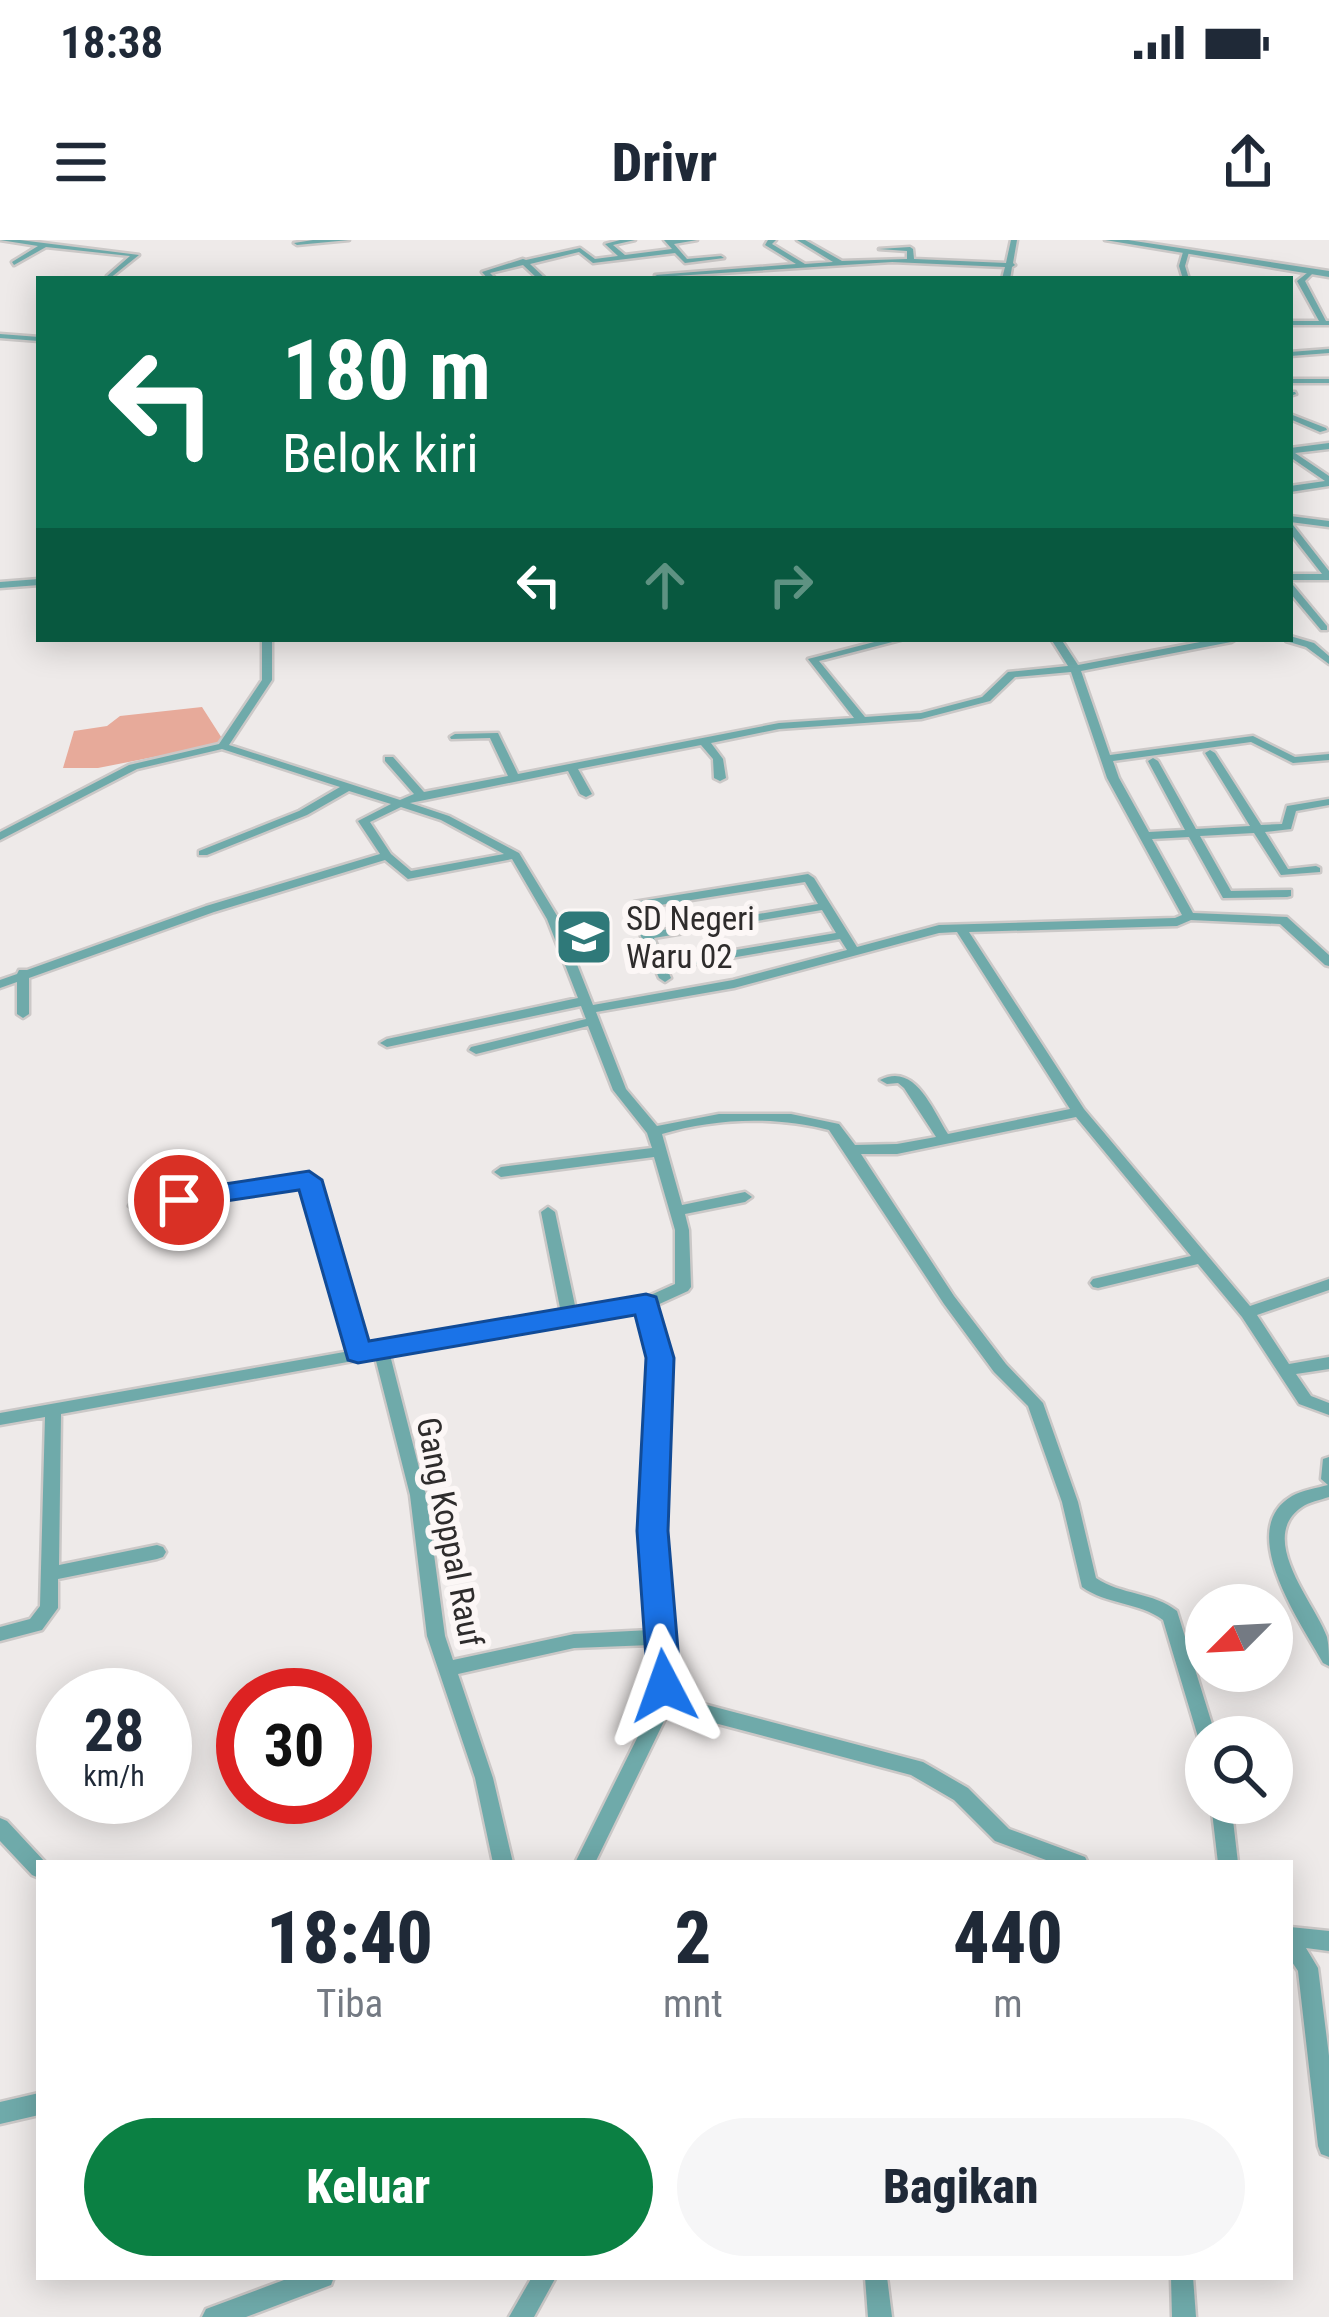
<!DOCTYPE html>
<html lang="id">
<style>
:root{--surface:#fff;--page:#f6f6f7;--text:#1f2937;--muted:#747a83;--accent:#0b8043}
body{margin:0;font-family:"Roboto Condensed",sans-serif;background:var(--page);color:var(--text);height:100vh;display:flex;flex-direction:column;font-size:45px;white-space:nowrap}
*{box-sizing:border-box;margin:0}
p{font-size:39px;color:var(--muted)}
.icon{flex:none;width:66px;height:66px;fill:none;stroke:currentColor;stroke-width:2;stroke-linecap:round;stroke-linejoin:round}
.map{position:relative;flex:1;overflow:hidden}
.drawer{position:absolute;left:36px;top:1620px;width:1257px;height:420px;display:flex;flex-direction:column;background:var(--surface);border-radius:0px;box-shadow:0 6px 30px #0003}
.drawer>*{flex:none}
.banner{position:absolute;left:36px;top:36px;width:1257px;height:366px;border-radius:0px;box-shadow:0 6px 30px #0003;background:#0b6e4f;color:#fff;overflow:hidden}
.needle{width:78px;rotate:246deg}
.controls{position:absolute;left:1185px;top:1344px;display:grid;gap:24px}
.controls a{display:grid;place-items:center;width:108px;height:108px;border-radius:50%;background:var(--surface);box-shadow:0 6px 30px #0003;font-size:60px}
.speed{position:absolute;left:36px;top:1428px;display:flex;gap:24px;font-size:60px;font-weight:700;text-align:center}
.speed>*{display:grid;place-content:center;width:156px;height:156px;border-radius:50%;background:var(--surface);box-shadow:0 6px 30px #0003;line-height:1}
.speed small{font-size:30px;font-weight:400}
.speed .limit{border:18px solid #d22;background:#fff;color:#111}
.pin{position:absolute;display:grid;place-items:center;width:102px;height:102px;color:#fff;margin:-51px;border:6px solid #fff;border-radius:50%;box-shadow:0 3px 12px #0007}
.me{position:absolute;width:132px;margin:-66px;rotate:356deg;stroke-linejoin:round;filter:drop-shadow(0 0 9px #0008)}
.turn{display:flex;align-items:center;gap:42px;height:252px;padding:0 48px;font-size:54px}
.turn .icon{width:156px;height:156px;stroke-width:2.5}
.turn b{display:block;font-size:84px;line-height:102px}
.lanes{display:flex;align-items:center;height:114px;padding:0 48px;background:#0003;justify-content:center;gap:60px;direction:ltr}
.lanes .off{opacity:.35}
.eta{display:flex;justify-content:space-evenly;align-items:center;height:204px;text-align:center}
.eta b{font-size:72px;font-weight:800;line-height:84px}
.button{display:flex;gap:24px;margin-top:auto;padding:24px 48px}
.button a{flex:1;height:138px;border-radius:72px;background:var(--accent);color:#fff;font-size:48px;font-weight:800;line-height:138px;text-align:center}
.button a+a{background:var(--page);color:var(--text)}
.status{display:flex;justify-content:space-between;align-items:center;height:84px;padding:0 60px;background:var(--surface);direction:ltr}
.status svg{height:33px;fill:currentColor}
header{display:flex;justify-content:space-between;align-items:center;height:156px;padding:0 48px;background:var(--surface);font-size:54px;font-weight:800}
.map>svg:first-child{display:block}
</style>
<div class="status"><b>18:38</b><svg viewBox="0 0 49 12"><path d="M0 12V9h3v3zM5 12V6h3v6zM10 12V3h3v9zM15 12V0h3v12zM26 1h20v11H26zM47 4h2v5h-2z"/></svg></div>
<header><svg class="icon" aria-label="menu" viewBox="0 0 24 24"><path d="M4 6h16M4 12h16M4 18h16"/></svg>Drivr<svg class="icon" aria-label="share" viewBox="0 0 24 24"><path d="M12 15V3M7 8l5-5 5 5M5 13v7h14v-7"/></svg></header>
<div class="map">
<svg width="1329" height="2077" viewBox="0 0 1329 2077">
<rect width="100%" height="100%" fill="#eeeae9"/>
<polygon fill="#e7aa9a" points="202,467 225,503 98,528 63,528 74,491 107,486 120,476"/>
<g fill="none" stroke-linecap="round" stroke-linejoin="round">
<defs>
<g id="minor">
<polygon points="0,0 20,0 139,15 109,39 107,36 130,16 46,7 14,25 12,22 38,6"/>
<polygon points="313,0 349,0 297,5 294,3"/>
<polygon points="620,0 635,0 613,5 625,15 672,9 664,0 697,0 674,4 687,19 721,16 724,18 685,23 675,13 593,23 579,12 530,24 546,39 538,39 523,25 490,33 496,39 488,39 482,32 523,19 526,20 580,8 595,19 618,16 605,4"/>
<polygon points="768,0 776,0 772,4 805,24 833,22 797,0 805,0 842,21 907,19 907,11 879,9 910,7 913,9 914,19 1006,23 1011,0 1017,0 1013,23 1015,25 1012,27 1010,39 1002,39 1005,27 892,22 659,37 655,35 796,24 765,5"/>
<polygon points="1186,10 1189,12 1185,26 1189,39 1183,39 1179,26 1183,12"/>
<polygon points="1312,29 1315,31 1305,41 1326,81 1329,81 1329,85 1290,85 1290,81 1319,81 1297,41"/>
<polygon points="0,94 39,97 39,101 0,98"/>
<polygon points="1329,109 1329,113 1290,116 1290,112"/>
<polygon points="1293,139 1329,139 1329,143 1290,143 1290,140"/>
<polygon points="1290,152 1295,152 1296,154 1290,156"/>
<polygon points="1290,174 1326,188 1327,190 1320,192 1290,179"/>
<polygon points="1329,203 1329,209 1295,213 1329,236 1329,246 1290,252 1290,246 1325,241 1290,217 1290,208"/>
<polygon points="1290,276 1329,281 1329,287 1290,282"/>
<polygon points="1290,284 1293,285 1329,331 1329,340 1290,340 1290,334 1322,334 1290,293"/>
<polygon points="39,339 39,345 0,348 0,342"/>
<polygon points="1290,344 1293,345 1327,386 1327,390 1321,390 1290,353"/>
<polygon points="1290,396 1314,403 1329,416 1329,424 1306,407 1286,401 1285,399 1290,399"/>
<path d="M262,399h10v41l-43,65 171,55 14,-6 -29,-33v-4h8l31,35 84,-16 -18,-38 -39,1 -1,-2 5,-3 43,-1 20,41 261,-51 75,-5 -46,-59 78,-20h18l-85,22 46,56 56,-4 61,-16 26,-25 60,-6 -17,-27h10l17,26 138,-26h20l-5,3 -150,29 29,84 143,-19 42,21 34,-3v6l-36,3 -42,-21 -138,19 6,17 30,54 36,-2 -37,-69 5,-3 5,3 38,68 54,-3 -45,-73 5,-3 5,3 46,72 21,-1 5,-18 42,-7v6l-33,6 -5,18 -26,3 23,37 28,-3 4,2v4l-39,3 -27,-42 -54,3 31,55 60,-1v6l-4,1 -64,1 -34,-61 -37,2 41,74 94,4 42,38v11l-4,-1 -45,-41 -89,-4 -14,6 -208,6 115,177 166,197 79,-27v11l-72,25 32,49 40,-7v12l-33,5 15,22 18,7v12l-30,-11 -57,-87 -44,-53 -100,24 -5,-1 -3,-4 3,-4 98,-23 -115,-139 -179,37h-36l93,142 52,68 37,39 35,99 18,76c25,17 57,14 81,33l39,126h-10v8l-6,-2 -2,-6 -35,-117c-24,-18 -56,-15 -81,-33l-20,-85 -34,-96 -34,-34 -50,-68 -115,-174c-54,-14 -114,-12 -167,4l20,71 63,-13 7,5 -7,5 -60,12 4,16 2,57 -3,4 -33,15 13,52 -7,173 12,165 250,66 45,26 41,41 76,28 3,6h-34l-59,-22 -41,-41 -43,-25 -242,-64 -74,152h-20l80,-161 -4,-57 -77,3 -116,26 35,104 20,85h-20l-18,-85 -48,-142 -17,-141 -35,-138 -314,57 -2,151 98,-20 6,2 3,5 -3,5 -6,2 -99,20v29l-16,22 -42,11v-14l30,-8 10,-13 5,-189 -45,8v-12l350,-62 -47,-165 -167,25 -7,-5 2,-3 178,-28 5,2 50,171 197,-35 -20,-101 7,-5 7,5 21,98 68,-12 31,-14v-54l-21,-73 -153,20 -7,-5 7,-5 151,-19 -5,-15 -34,-43 -25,-64 -112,28 -7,-4 2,-3 115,-28 -5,-13 -194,41 -7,-4 7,-4 191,-41 -31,-79 -35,-60 -104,20 -23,-19 -171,52 -185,66v36l-6,4 -6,-4v-32l-17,6v-8l17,-6 2,-4h8l179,-64 174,-52 -22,-33 33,-17 -42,-13 -42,24 -100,40h-8v-4l100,-40 41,-24 -118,-38 -85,20 -137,71v-8l129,-67 90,-21 43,-64zM1071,432l36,106 75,137 -7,3 -236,7 -82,22 -43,-69 -6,-4 -174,28 -6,4 31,72 6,4 6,-4 -4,-9 173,-30 7,11 -114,30 -140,25 -34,-86 -40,-66 -70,-37 -39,-13 158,-32 12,23 6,3 6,-3 -14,-25 123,-24 12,14 1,19 6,3 6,-3 -3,-19 -12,-16 68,-14 142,-10 69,-18 25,-24zM401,567l40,13 63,34 -93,17 -20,-17 -21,-32zM805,642l13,22 -167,28 -10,-24zM822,670l14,23 -172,29 -10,-24zM957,692l113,177 -122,25c-16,-25 -33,-72 -68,-54l7,4 11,-1 6,5 32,49 -39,7 -42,1 -16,-21 -48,-10h-72l-62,12 -31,-37 -30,-77 138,-24 205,-55zM641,1069l11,49 -9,173 7,99 -76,4 -121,26 -8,-24 -19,-141 -36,-140z"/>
<path d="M1329,1217v40c-9,3 -20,5 -27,10 -46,31 13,96 25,130 2,9 2,19 2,29l-6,-3c-21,-39 -89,-133 -31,-167 10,-6 25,-8 36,-11l-7,-6 2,-20z"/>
<polygon points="1211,1563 1231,1563 1238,1623 1218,1623"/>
<polygon points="0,1578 7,1581 46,1623 39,1623 39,1638 32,1635 0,1601"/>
<polygon points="1290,1687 1329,1691 1329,1711 1306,1708 1318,1728 1329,1816 1329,1917 1321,1914 1318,1906 1298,1731 1290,1719"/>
<polygon points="39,1853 39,1875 0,1884 0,1862"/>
<polygon points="292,2037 334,2037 331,2045 246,2077 202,2077 206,2069"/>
<polygon points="532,2037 556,2037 534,2077 509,2077"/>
<polygon points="865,2037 887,2037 892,2077 868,2077"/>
<polygon points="1171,2037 1193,2037 1196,2077 1172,2077"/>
</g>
<polygon id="tertiary" points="1105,0 1128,0 1329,31 1329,37"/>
</defs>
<use href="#minor" stroke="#cbc8c7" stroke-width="5"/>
<use href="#tertiary" stroke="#cbc8c7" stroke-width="5"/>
<use href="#minor" fill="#6faaaa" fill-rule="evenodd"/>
<use href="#tertiary" fill="#6faaaa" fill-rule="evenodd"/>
</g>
<polygon fill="#1a73e8" stroke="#114b97" stroke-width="3" points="309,931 322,940 369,1101 646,1054 656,1057 674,1118 668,1291 681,1446 676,1456 652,1456 648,1446 637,1291 646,1118 635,1075 358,1123 348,1120 299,950 179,968 166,960 179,951"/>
<defs>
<symbol id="school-square" viewBox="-11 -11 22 22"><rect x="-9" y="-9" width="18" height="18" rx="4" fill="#2f7979" stroke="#fcf7f6"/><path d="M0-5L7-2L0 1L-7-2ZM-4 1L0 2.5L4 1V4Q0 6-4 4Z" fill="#fff"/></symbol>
</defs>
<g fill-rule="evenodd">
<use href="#school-square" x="551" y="664" width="66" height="66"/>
</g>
<g text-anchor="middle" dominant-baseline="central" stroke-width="12" stroke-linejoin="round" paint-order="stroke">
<g font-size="33" fill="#2e2c2c" stroke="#fcf7f6" text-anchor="start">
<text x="626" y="678">SD Negeri<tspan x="626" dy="38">Waru 02</tspan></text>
</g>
<g font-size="33" fill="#2e2c2c" stroke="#fcf7f6">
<text transform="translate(450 1292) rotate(79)">Gang Koppal Rauf</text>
</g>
</g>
</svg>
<div class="controls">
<a><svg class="needle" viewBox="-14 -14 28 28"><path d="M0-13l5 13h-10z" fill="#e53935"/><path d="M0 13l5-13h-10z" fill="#747a83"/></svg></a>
<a><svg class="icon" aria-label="search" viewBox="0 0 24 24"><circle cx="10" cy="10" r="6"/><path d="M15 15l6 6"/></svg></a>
</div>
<div class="speed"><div>28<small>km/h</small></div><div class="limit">30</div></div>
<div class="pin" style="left:179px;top:960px;background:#d93025"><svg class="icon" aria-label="arrive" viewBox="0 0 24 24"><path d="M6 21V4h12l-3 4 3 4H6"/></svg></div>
<svg class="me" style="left:664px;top:1446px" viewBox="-20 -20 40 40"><path d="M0-17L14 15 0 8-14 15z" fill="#1a73e8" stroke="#fff" stroke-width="4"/></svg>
<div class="banner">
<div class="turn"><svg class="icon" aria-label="left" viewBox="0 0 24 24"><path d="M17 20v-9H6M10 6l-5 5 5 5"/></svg><div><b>180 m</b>Belok kiri</div></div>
<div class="lanes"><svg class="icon" aria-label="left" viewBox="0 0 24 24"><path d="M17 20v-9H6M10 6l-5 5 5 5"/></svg><svg class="icon off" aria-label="ahead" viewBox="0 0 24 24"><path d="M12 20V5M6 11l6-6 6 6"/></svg><svg class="icon off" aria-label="right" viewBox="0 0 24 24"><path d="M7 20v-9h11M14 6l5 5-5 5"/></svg></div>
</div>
<section class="drawer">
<div class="eta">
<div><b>18:40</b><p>Tiba</p></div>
<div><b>2</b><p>mnt</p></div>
<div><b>440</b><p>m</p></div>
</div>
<div class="button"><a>Keluar</a><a>Bagikan</a></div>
</section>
</div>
